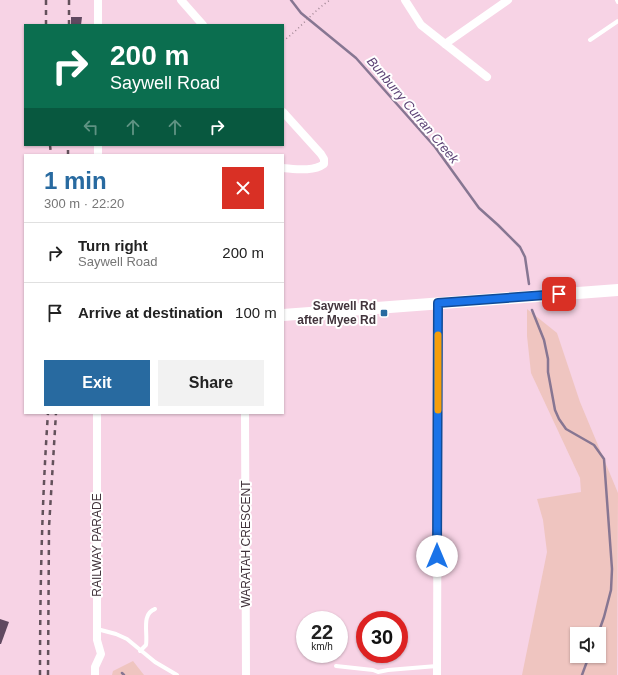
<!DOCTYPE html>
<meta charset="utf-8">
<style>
:root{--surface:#fff;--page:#f2f2f2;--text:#222;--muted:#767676;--line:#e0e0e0;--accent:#286aa0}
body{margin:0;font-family:Helvetica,sans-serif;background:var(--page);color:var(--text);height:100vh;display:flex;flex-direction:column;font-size:15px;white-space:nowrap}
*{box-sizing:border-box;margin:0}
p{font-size:13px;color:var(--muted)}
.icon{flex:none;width:22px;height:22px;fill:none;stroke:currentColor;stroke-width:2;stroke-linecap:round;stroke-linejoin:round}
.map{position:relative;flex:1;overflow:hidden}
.side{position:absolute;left:24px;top:154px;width:260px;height:260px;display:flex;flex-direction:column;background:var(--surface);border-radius:0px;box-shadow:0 1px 3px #0004}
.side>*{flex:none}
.hud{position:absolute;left:24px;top:24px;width:260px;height:122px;border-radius:0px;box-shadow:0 1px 3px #0004;background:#0b6e4f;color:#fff;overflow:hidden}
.fabs{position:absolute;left:570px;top:627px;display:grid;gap:8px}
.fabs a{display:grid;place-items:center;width:36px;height:36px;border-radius:0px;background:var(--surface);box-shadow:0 1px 3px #0004;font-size:20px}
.speed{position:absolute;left:296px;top:611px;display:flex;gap:8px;font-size:20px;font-weight:700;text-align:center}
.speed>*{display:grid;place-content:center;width:52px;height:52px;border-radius:50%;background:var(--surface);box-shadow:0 1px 3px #0004;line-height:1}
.speed small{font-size:10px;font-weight:400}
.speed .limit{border:6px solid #d22;background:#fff;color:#111}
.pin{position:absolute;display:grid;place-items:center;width:34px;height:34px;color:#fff;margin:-17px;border-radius:8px;box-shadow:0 2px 6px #0006}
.me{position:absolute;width:44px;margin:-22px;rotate:0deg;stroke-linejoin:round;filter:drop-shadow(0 0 3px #0008)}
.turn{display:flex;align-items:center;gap:14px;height:84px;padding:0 20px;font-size:18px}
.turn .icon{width:52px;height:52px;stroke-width:2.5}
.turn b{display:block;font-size:28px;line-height:34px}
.lanes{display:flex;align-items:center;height:38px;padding:0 20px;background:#0003;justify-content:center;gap:20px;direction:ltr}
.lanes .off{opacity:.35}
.round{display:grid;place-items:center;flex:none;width:42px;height:42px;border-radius:0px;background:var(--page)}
.head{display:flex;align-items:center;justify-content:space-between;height:68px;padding:0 20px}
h1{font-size:24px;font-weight:700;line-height:30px;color:var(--accent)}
.cta{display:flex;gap:8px;margin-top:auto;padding:8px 20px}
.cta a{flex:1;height:46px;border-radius:0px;background:var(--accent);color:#fff;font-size:16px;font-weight:700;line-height:46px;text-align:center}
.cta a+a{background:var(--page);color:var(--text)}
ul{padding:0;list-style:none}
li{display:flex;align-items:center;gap:12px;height:60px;padding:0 20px;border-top:1px solid var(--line)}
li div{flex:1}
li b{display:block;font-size:15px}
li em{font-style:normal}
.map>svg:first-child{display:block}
</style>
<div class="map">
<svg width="618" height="675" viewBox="0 0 618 675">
<rect width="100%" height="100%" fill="#f7d3e5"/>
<g fill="#efc5c0" fill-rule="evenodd">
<path d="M527,309l30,24 23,69 38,91 -1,182h-95l25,-123 -4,-32 -6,-21 44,-7 -1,-14 -49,-105 -4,-37zM577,634h22v22h-22z"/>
<polygon points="133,661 144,675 112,675 113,671"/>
</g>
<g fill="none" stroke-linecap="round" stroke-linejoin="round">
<g stroke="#877692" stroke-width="2.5">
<polyline points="291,0 301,13 356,58 435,147 479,208 498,225 520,247 525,257 529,284"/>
<polyline points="532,310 544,340 548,359 548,372 555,410 559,419 566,429 594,445 604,459 612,569 611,590 604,617 598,634"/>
<polyline points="122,673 124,675"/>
<polyline points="582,675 589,656"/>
</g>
</g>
<g fill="#604960">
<polygon points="71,17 82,17 81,25 71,25"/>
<polygon points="0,619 9,622 1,644 0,644"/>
</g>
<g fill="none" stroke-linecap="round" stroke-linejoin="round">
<path stroke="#9f8693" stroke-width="1.5" stroke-dasharray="1 3" stroke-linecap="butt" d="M283,41c17,-12 29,-29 47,-41"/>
<g stroke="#fff" stroke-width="4">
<polyline points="617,0 618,2"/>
<polyline points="590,40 618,21"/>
<polyline points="97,629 116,634 127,639 155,662 177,675"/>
<path d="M140,651l6,-6c2,-12 -5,-31 9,-36"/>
<polyline points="336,666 373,670 378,672 388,670 437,666"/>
</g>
<g stroke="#fff" stroke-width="8">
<polyline points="181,0 203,25"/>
<polyline points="405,0 421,25 487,77"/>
<polyline points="98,25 98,0"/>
<polyline points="445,44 508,0"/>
<path d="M283,112l38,42 3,5v5c-11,8 -28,5 -41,4"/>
<polyline points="98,145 98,155"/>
<polyline points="245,413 246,675"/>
<polyline points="95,675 95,667 101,654 97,640 97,413"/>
<polyline points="437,675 438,303"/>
</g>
<polyline stroke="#fff" stroke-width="12" points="283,315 618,290"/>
<g stroke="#63515b" stroke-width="2.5" stroke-dasharray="5 5" stroke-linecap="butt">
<polyline points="46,25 46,0"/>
<polyline points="69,25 69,0"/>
<polyline points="50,145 51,155"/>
<polyline points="68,155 68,145"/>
<path d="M40,675c0,-87 2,-175 8,-262"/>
<polyline points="48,675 49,527 56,413"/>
</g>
</g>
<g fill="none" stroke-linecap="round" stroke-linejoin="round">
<defs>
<polyline id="route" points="437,556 438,303 559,294"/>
</defs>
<use href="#route" stroke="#114b97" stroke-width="10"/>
<use href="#route" stroke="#1a73e8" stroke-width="7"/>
<polyline stroke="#f59e0b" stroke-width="7" points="438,410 438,335"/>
</g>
<rect fill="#286aa0" stroke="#fff" stroke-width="1.5" x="380" y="309" width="8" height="8" rx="2"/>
<g text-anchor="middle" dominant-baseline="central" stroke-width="4" stroke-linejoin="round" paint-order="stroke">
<g font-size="12" font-weight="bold" fill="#42343c" stroke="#fff" text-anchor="end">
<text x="376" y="306">Saywell Rd<tspan x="376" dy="14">after Myee Rd</tspan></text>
</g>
<g font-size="12" fill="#42343c" stroke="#fff">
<text transform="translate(246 544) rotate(-90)">WARATAH CRESCENT</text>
<text transform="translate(97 545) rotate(-90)">RAILWAY PARADE</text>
</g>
<g font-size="13" font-style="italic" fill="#5e4477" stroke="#fff">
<text transform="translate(413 110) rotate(50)">Bunburry Curran Creek</text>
</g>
</g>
</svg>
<div class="fabs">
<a><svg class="icon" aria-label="sound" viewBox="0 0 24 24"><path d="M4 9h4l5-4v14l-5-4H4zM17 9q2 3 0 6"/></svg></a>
</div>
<div class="speed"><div>22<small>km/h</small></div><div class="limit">30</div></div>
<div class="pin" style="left:559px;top:294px;background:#d93025"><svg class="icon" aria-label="arrive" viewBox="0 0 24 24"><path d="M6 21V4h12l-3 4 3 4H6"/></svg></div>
<svg class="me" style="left:437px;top:556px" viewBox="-20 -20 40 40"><circle r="19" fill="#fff"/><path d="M0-13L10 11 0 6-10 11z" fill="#1a73e8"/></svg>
<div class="hud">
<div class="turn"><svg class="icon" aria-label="right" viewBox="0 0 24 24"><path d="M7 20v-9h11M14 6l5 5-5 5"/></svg><div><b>200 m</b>Saywell Road</div></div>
<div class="lanes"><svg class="icon off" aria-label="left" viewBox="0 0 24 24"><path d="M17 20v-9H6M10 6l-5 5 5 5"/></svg><svg class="icon off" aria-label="ahead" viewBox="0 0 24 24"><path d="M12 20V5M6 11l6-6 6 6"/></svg><svg class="icon off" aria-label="ahead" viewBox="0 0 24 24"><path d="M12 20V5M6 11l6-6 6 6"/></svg><svg class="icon" aria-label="right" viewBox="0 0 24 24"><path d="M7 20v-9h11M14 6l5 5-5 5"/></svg></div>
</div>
<section class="side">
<div class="head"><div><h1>1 min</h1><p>300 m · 22:20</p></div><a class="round" style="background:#d93025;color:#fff"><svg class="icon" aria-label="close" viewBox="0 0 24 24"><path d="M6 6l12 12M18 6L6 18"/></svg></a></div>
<ul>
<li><svg class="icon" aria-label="right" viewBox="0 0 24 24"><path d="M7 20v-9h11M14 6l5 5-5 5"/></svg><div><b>Turn right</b><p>Saywell Road</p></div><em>200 m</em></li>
<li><svg class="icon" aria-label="arrive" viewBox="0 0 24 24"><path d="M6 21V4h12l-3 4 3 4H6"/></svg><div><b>Arrive at destination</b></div><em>100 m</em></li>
</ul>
<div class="cta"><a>Exit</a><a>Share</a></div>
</section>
</div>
